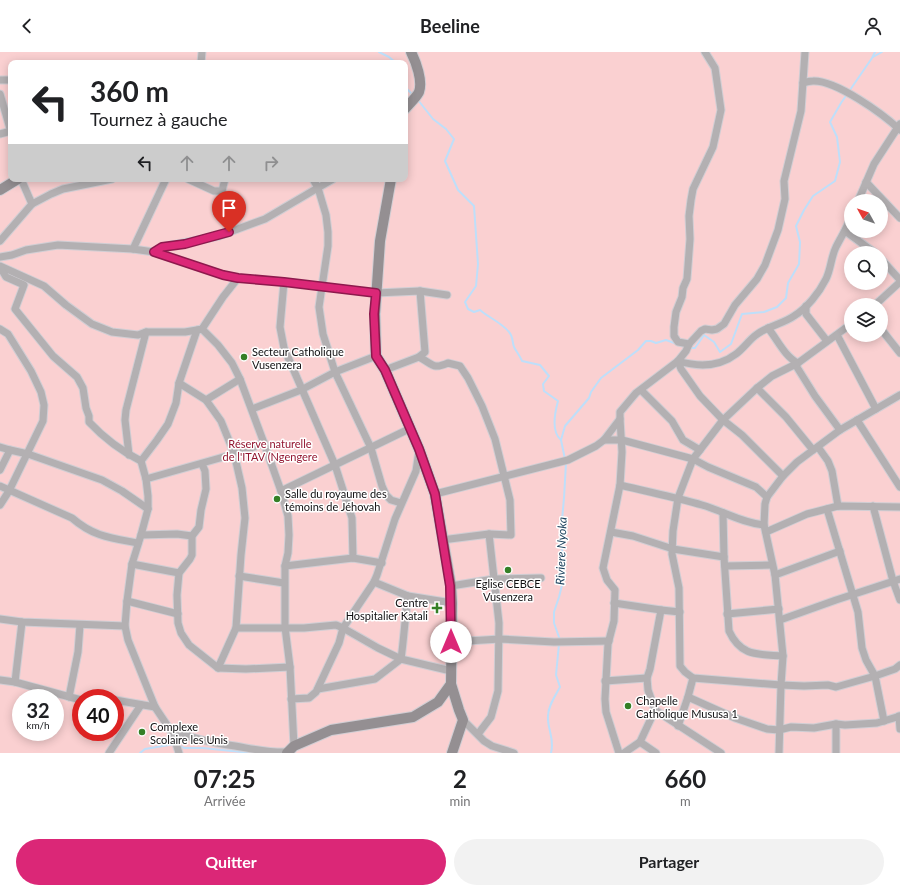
<!DOCTYPE html>
<html lang="fr">
<meta charset="utf-8">
<style>
:root{--surface:#fff;--page:#f2f2f2;--text:#202124;--muted:#757577;--accent:#db2777}
body{margin:0;font-family:Lato,sans-serif;background:var(--page);color:var(--text);height:100vh;display:flex;flex-direction:column;font-size:15px;white-space:nowrap}
*{box-sizing:border-box;margin:0}
p{font-size:13px;color:var(--muted)}
.icon{flex:none;width:22px;height:22px;fill:none;stroke:currentColor;stroke-width:2;stroke-linecap:round;stroke-linejoin:round}
.map{position:relative;height:701px;overflow:hidden}
.sheet{display:flex;flex-direction:column;background:var(--surface);flex:1}
.sheet>*{flex:none}
.top-card{position:absolute;left:8px;top:8px;width:400px;height:122px;border-radius:8px;box-shadow:0 2px 10px #0003;background:#fff;color:var(--text);overflow:hidden}
.needle{width:26px;rotate:310deg}
.fabs{position:absolute;left:844px;top:142px;display:grid;gap:8px}
.fabs a{display:grid;place-items:center;width:44px;height:44px;border-radius:50%;background:var(--surface);box-shadow:0 2px 10px #0003;font-size:20px}
.speed{position:absolute;left:12px;top:637px;display:flex;gap:8px;font-size:20px;font-weight:700;text-align:center}
.speed>*{display:grid;place-content:center;width:52px;height:52px;border-radius:50%;background:var(--surface);box-shadow:0 2px 10px #0003;line-height:1}
.speed small{font-size:10px;font-weight:400}
.speed .limit{border:6px solid #d22;background:#fff;color:#111}
.pin{position:absolute;display:grid;place-items:center;width:34px;height:34px;color:#fff;margin:-41px -17px;border-radius:50% 50% 50% 0;rotate:-45deg;box-shadow:0 0 4px #0007}
.pin .icon{rotate:45deg}
.me{position:absolute;width:44px;margin:-22px;rotate:0deg;stroke-linejoin:round;filter:drop-shadow(0 0 3px #0008)}
.turn{display:flex;align-items:center;gap:14px;height:84px;padding:0 16px;font-size:18px}
.turn .icon{width:52px;height:52px;stroke-width:2.5}
.turn b{display:block;font-size:28px;line-height:34px}
.lanes{display:flex;align-items:center;height:38px;padding:0 16px;background:#0003;justify-content:center;gap:20px;direction:ltr}
.lanes .off{opacity:.35}
.eta{display:flex;justify-content:space-evenly;align-items:center;height:68px;text-align:center}
.eta b{font-size:24px;font-weight:700;line-height:28px}
.primary-button{display:flex;gap:8px;margin-top:auto;padding:8px 16px}
.primary-button a{flex:1;height:46px;border-radius:24px;background:var(--accent);color:#fff;font-size:16px;font-weight:700;line-height:46px;text-align:center}
.primary-button a+a{background:var(--page);color:var(--text)}
header{display:flex;justify-content:space-between;align-items:center;height:52px;padding:0 16px;background:var(--surface);font-size:18px;font-weight:700}
.map>svg:first-child{display:block}
</style>
<header><svg class="icon" aria-label="back" viewBox="0 0 24 24"><path d="M15 5l-7 7 7 7"/></svg>Beeline<svg class="icon" aria-label="person" viewBox="0 0 24 24"><circle cx="12" cy="8" r="4"/><path d="M4 21q1-7 8-7t8 7"/></svg></header>
<div class="map">
<svg width="900" height="701" viewBox="0 0 900 701">
<rect width="100%" height="100%" fill="#f6f2f9"/>
<path fill="#fad0d1" fill-rule="evenodd" d="M0,0h900v701h-900zM11,11h394v116h-394zM851,149h30v30h-30zM851,201h30v30h-30zM851,253h30v30h-30zM21,646h34v34h-34zM81,646h34v34h-34z"/>
<g fill="none" stroke-linecap="round" stroke-linejoin="round">
<g stroke="#bedffa" stroke-width="2">
<polyline points="379,0 389,5 396,11"/>
<polyline points="873,5 882,0"/>
<polyline points="405,35 414,44"/>
<path d="M418,48l15,19 13,10 8,10 -9,22 13,29 16,16 4,58 -2,22 -11,16 3,7 6,3 6,-2c9,8 21,12 29,22 4,4 3,9 5,15 2,4 6,9 8,14l18,4 9,11 -6,8 1,7 14,10c-3,11 -7,31 3,39"/>
<polyline points="688,296 695,296 704,283 714,290 720,300 731,292 742,262 764,260 777,255 786,246 788,231 799,212 800,190 796,174 804,158 813,144 835,129 840,110 837,85 830,70 841,51 872,6 875,0"/>
<polyline points="565,407 561,388 565,374 589,346 591,340 601,326 638,298 646,289 651,289 656,291 666,288 677,292"/>
<polyline points="560,588 554,571 554,560 559,545 563,529 563,502 560,490 564,446 566,411"/>
<polyline points="179,693 184,696 203,696 251,701"/>
<polyline points="140,701 145,697 175,692"/>
<path d="M551,701c4,-15 -4,-24 -3,-37 0,-10 7,-20 12,-29l-4,-12 3,-31"/>
</g>
<defs>
<g id="street">
<polyline points="201,11 202,0"/>
<polyline points="0,28 11,28"/>
<path d="M803,31c3,-1 7,-2 10,-2 23,-1 70,33 87,49"/>
<polyline points="0,42 11,80"/>
<polyline points="0,82 11,79"/>
<polyline points="21,127 32,152"/>
<polyline points="188,127 214,139 222,139 225,127"/>
<polyline points="313,127 318,136 326,163 328,180 328,194 319,255 323,282 335,320 371,396 382,434 386,443 391,448 401,451"/>
<polyline points="866,130 900,166"/>
<polyline points="858,149 874,112 900,72"/>
<polyline points="845,179 875,201"/>
<polyline points="0,189 32,152 51,142 63,137 112,127"/>
<polyline points="133,197 166,127"/>
<polyline points="154,200 162,195 219,184 265,167 333,127"/>
<polyline points="0,205 12,203 26,198 58,193 133,197 154,200 223,223 238,226 284,230 376,241 420,239 447,243"/>
<polyline points="881,207 900,228"/>
<polyline points="0,214 44,234 66,253 92,272 112,280 138,283 146,280 185,280 197,278 202,277 223,245 238,226"/>
<path d="M0,215l6,10 18,8 -9,24 38,47 24,21 6,11 3,20 3,8v6c15,16 32,29 52,39l5,18 2,17v13l-7,26 -9,29 -5,37 -2,25 3,14 27,67 18,27 6,19"/>
<polyline points="284,230 280,275 284,296 335,413 352,466 353,506"/>
<polyline points="875,253 900,230"/>
<polyline points="806,254 806,262 827,289"/>
<polyline points="851,272 798,311 772,324 757,336 723,368 693,407 678,446 673,479 672,502 679,536 680,614 685,620 693,626 781,633 804,634 828,633 836,635 875,624 895,617 900,613"/>
<path d="M768,276c9,11 17,29 30,35"/>
<polyline points="0,277 8,282 31,319 41,340 44,353 43,369 9,439 0,453"/>
<polyline points="202,277 218,293 232,311 240,327 264,391 281,439 288,464 289,483 288,501 285,514 285,575 290,615 294,694"/>
<polyline points="881,277 900,301"/>
<polyline points="837,283 876,357"/>
<polyline points="689,292 678,290 674,284 674,275 676,260 682,245 683,236 687,227 690,187 689,164 691,148 693,137 713,95 721,58 715,16 705,0"/>
<polyline points="419,305 425,300 420,239"/>
<path d="M678,309c20,6 41,6 58,-7 8,-6 13,-14 20,-19 11,-9 27,-11 38,-19 13,-8 25,-23 32,-37 5,-10 5,-22 10,-32 5,-10 11,-19 15,-30"/>
<polyline points="678,309 681,317 700,344 723,368 742,383 783,424"/>
<polyline points="795,312 815,344 840,378"/>
<path d="M385,318l34,-13c14,7 13,13 29,6l12,3 8,12 14,28 13,33 15,61 1,35 -22,-1 -47,6"/>
<polyline points="179,331 206,348 221,369 234,401 242,436 245,466 241,503 236,576 218,616"/>
<polyline points="757,336 786,365 813,398"/>
<polyline points="641,338 672,369 683,388 700,398"/>
<polyline points="206,348 240,327"/>
<polyline points="252,357 301,338 335,320 376,304"/>
<polyline points="857,368 900,435"/>
<polyline points="604,388 622,388 693,407 708,415 756,435 767,445"/>
<polyline points="0,395 10,398 0,418"/>
<polyline points="818,395 828,409 832,419 838,454"/>
<polyline points="10,398 28,402 102,428 122,439 148,457"/>
<polyline points="129,403 125,368 126,358 146,280"/>
<polyline points="141,409 157,388 168,372 176,351 179,331 197,278"/>
<polyline points="202,412 205,419 206,437 201,458 199,475 192,484 192,503 190,507 179,521 177,543 178,571 181,581 189,593 218,616 246,617 290,615"/>
<polyline points="146,427 234,402 264,391"/>
<path d="M620,433c28,7 55,12 82,20 21,6 40,18 62,20"/>
<path d="M0,434l72,32c22,19 39,20 66,25"/>
<polyline points="281,439 409,377"/>
<polyline points="435,442 568,408 596,394 604,388 620,367 620,360 636,341 678,309 686,299 689,292 701,279 705,277 712,278 717,277 724,272 735,253 757,227 765,213 778,178 785,147 784,129 801,59 805,0"/>
<polyline points="873,454 893,529 900,548"/>
<polyline points="827,457 858,560 862,596 866,608 875,624 884,669"/>
<path d="M723,461l1,44 5,74c12,26 29,23 54,25"/>
<polyline points="611,480 633,484 673,497 724,505"/>
<polyline points="766,480 807,462 838,454 900,455"/>
<polyline points="141,483 177,482 192,484"/>
<polyline points="132,512 179,521"/>
<polyline points="285,514 353,506 382,511"/>
<polyline points="725,514 772,513"/>
<polyline points="775,523 840,499"/>
<polyline points="239,524 284,531"/>
<polyline points="374,530 408,544 452,551"/>
<polyline points="451,534 494,527 541,526"/>
<polyline points="127,549 178,562"/>
<polyline points="614,551 661,558 650,617 647,626 648,638 655,658 721,701"/>
<polyline points="661,558 680,560"/>
<polyline points="727,562 779,557"/>
<polyline points="0,567 22,570 125,574"/>
<polyline points="780,568 836,548 900,527"/>
<polyline points="236,576 304,576 336,573 343,576 374,530 377,523 395,467 416,419 419,399"/>
<polyline points="451,590 500,587 554,590 609,589"/>
<polyline points="0,628 15,630 81,648"/>
<polyline points="605,629 647,626"/>
<polyline points="15,630 22,570"/>
<path d="M318,637l57,-10 26,-20c3,-21 4,-42 7,-63"/>
<polyline points="69,645 78,600 80,573"/>
<polyline points="688,645 735,666 767,677 779,678 791,675 814,676 836,672 845,673 877,671 900,664"/>
<polyline points="291,647 309,646 316,640 339,591 343,576 378,596 401,607 451,619"/>
<polyline points="115,648 155,655"/>
<polyline points="899,664 900,677"/>
<polyline points="463,668 484,689 492,694 514,701"/>
<polyline points="836,672 836,701"/>
<polyline points="678,674 688,645 693,626"/>
<path d="M170,677c21,10 43,14 65,17 18,3 34,7 53,6"/>
<polyline points="478,682 491,665 498,639 499,571 489,482"/>
<polyline points="640,690 656,701"/>
<polyline points="109,701 141,653"/>
<polyline points="619,701 606,660 605,647 608,592 614,569 615,538 607,528 603,516 620,433 622,400 620,367"/>
<polyline points="624,701 640,690 655,658"/>
<polyline points="779,701 781,633 783,604 775,523 764,473 765,452 767,445 783,424 797,410 840,378 900,343"/>
</g>
<g id="secondary">
<path d="M405,57c4,-5 11,-11 14,-17 4,-11 -3,-30 -8,-40"/>
<polyline points="391,127 380,189 375,262 376,304 385,318 419,397 435,442 451,534 452,551 451,632 459,658 463,668 452,701"/>
<polyline points="0,138 18,127"/>
<polyline points="287,701 294,694 331,678 413,665 438,650 451,632"/>
</g>
</defs>
<use href="#street" stroke="#d1ced4" stroke-width="9"/>
<use href="#secondary" stroke="#d1ced4" stroke-width="12"/>
<use href="#street" stroke="#b3b0b2" stroke-width="7"/>
<use href="#secondary" stroke="#948f92" stroke-width="10"/>
</g>
<g fill="none" stroke-linecap="round" stroke-linejoin="round">
<defs>
<polyline id="route" points="229,180 185,192 162,195 154,200 223,223 238,226 284,230 376,241 374,262 376,304 385,318 419,397 435,442 450,534 451,590"/>
</defs>
<use href="#route" stroke="#8e194d" stroke-width="10"/>
<use href="#route" stroke="#db2777" stroke-width="7"/>
</g>
<g fill="#357f26" stroke="#fff" stroke-width="1.5">
<circle cx="244" cy="305" r="4"/>
<circle cx="277" cy="447" r="4"/>
<circle cx="508" cy="518" r="4"/>
<path d="M435 550h4v4h4v4h-4v4h-4v-4h-4v-4h4z"/>
<circle cx="628" cy="654" r="4"/>
<circle cx="142" cy="680" r="4"/>
</g>
<g text-anchor="middle" dominant-baseline="central" stroke-width="3" stroke-linejoin="round" paint-order="stroke">
<g font-size="11" fill="#100f11" stroke="#fff" text-anchor="start">
<text x="252" y="299">Secteur Catholique<tspan x="252" dy="13">Vusenzera</tspan></text>
<text x="285" y="441">Salle du royaume des<tspan x="285" dy="13">témoins de Jéhovah</tspan></text>
<text x="508" y="531" text-anchor="middle">Eglise CEBCE<tspan x="508" dy="13">Vusenzera</tspan></text>
<text x="428" y="550" text-anchor="end">Centre<tspan x="428" dy="13">Hospitalier Katali</tspan></text>
<text x="636" y="648">Chapelle<tspan x="636" dy="13">Catholique Mususa 1</tspan></text>
<text x="150" y="674">Complexe<tspan x="150" dy="13">Scolaire les Unis</tspan></text>
</g>
<g font-size="11" fill="#931630" stroke="#fff">
<text x="270" y="391">Réserve naturelle<tspan x="270" dy="13">de l'ITAV (Ngengere</tspan></text>
</g>
<g font-size="12" font-style="italic" fill="#1c425d" stroke="#fff">
<text transform="translate(561 499) rotate(-88)">Riviere Nyoka</text>
</g>
</g>
</svg>
<div class="fabs">
<a><svg class="needle" viewBox="-14 -14 28 28"><path d="M0-13l5 13h-10z" fill="#e53935"/><path d="M0 13l5-13h-10z" fill="#757577"/></svg></a>
<a><svg class="icon" aria-label="search" viewBox="0 0 24 24"><circle cx="10" cy="10" r="6"/><path d="M15 15l6 6"/></svg></a>
<a><svg class="icon" aria-label="layers" viewBox="0 0 24 24"><path d="M12 4l9 5-9 5-9-5zM3 14l9 5 9-5"/></svg></a>
</div>
<div class="speed"><div>32<small>km/h</small></div><div class="limit">40</div></div>
<div class="pin" style="left:229px;top:180px;background:#d93025"><svg class="icon" aria-label="arrive" viewBox="0 0 24 24"><path d="M6 21V4h12l-3 4 3 4H6"/></svg></div>
<svg class="me" style="left:451px;top:590px" viewBox="-20 -20 40 40"><circle r="19" fill="#fff"/><path d="M0-13L10 11 0 6-10 11z" fill="#db2777"/></svg>
<div class="top-card">
<div class="turn"><svg class="icon" aria-label="left" viewBox="0 0 24 24"><path d="M17 20v-9H6M10 6l-5 5 5 5"/></svg><div><b>360 m</b>Tournez à gauche</div></div>
<div class="lanes"><svg class="icon" aria-label="left" viewBox="0 0 24 24"><path d="M17 20v-9H6M10 6l-5 5 5 5"/></svg><svg class="icon off" aria-label="ahead" viewBox="0 0 24 24"><path d="M12 20V5M6 11l6-6 6 6"/></svg><svg class="icon off" aria-label="ahead" viewBox="0 0 24 24"><path d="M12 20V5M6 11l6-6 6 6"/></svg><svg class="icon off" aria-label="right" viewBox="0 0 24 24"><path d="M7 20v-9h11M14 6l5 5-5 5"/></svg></div>
</div>
</div>
<section class="sheet">
<div class="eta">
<div><b>07:25</b><p>Arrivée</p></div>
<div><b>2</b><p>min</p></div>
<div><b>660</b><p>m</p></div>
</div>
<div class="primary-button"><a>Quitter</a><a>Partager</a></div>
</section>
